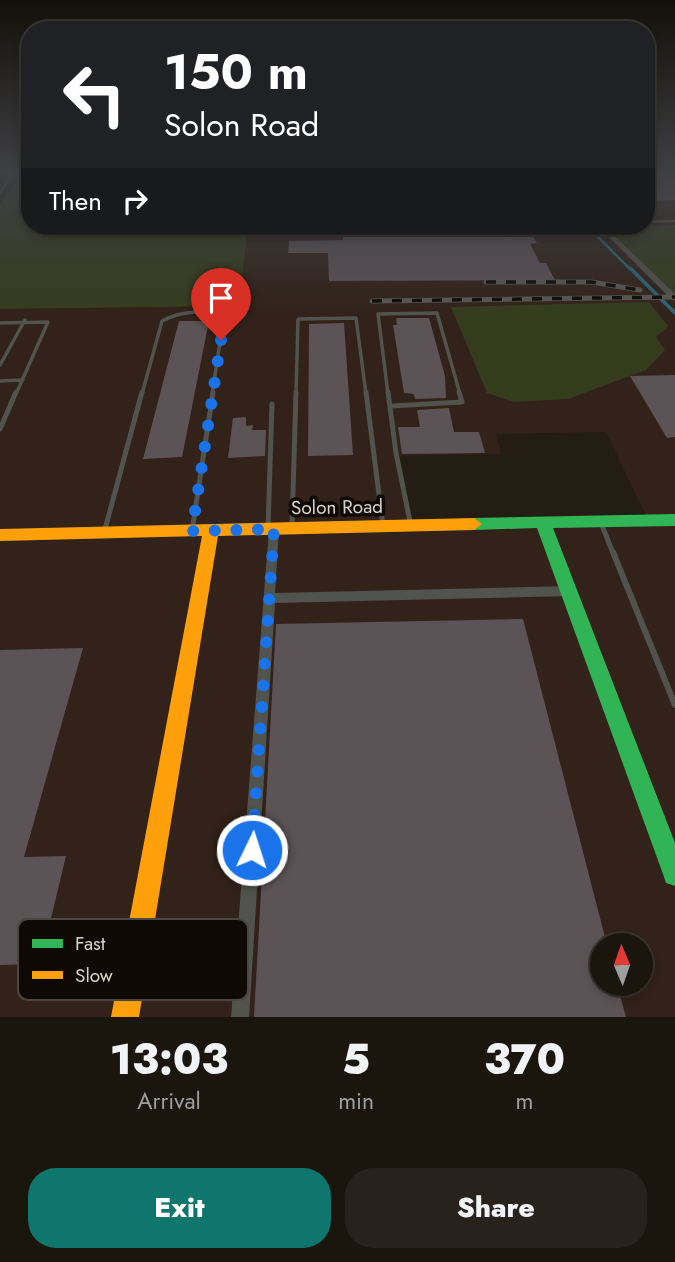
<!DOCTYPE html>
<style>
:root{--surface:#1a160e;--page:#27231c;--text:#f1f3f6;--muted:#9f9f9e;--line:#38352e;--accent:#0f766e}
body{margin:0;font-family:Jost,sans-serif;background:var(--page);color:var(--text);height:100vh;display:flex;flex-direction:column;font-size:26px;white-space:nowrap}
*{box-sizing:border-box;margin:0}
p{font-size:23px;color:var(--muted)}
.icon{flex:none;width:38px;height:38px;fill:none;stroke:currentColor;stroke-width:2;stroke-linecap:round;stroke-linejoin:round}
.map{position:relative;height:1017px;overflow:hidden}
.panel{display:flex;flex-direction:column;background:var(--surface);flex:1}
.panel>*{flex:none}
.guide{position:absolute;left:21px;top:21px;width:634px;height:214px;border-radius:28px;box-shadow:0 4px 10px #0003,0 0 0 2px var(--line);background:#202124;color:#fff;overflow:hidden}
.needle{width:46px;rotate:358deg}
.buttons{position:absolute;left:590px;top:933px;display:grid;gap:14px}
.buttons a{display:grid;place-items:center;width:63px;height:63px;border-radius:50%;background:var(--surface);box-shadow:0 4px 10px #0003,0 0 0 2px var(--line);font-size:35px}
.pin{position:absolute;display:grid;place-items:center;width:60px;height:60px;color:#fff;margin:-72px -30px;border-radius:50% 50% 50% 0;rotate:-45deg;box-shadow:0 0 7px #0007}
.pin .icon{rotate:45deg}
.me{position:absolute;width:77px;margin:-38px;rotate:4deg;stroke-linejoin:round;filter:drop-shadow(0 0 5px #0008)}
.turn{display:flex;align-items:center;gap:24px;height:147px;padding:0 28px;font-size:32px}
.turn .icon{width:91px;height:91px;stroke-width:2.5}
.turn b{display:block;font-size:49px;line-height:60px}
.then{display:flex;align-items:center;height:66px;padding:0 28px;background:#0003;gap:14px;font-size:26px}
.eta{display:flex;justify-content:space-evenly;align-items:center;height:119px;text-align:center}
.eta b{font-size:42px;font-weight:800;line-height:49px}
.primary-button{display:flex;gap:14px;margin-top:auto;padding:14px 28px}
.primary-button a{flex:1;height:80px;border-radius:28px;background:var(--accent);color:#fff;font-size:28px;font-weight:800;line-height:80px;text-align:center}
.primary-button a+a{background:var(--page);color:var(--text)}
.map>svg:first-child{display:block}
</style>
<div class="map">
<svg width="675" height="1017" viewBox="0 0 675 1017">
<rect width="100%" height="100%" fill="#231d13"/>
<g fill="#322219" fill-rule="evenodd">
<polygon points="646,172 675,172 675,225 615,227 646,226"/>
<path d="M248,226h353l74,71v720h-675v-708l239,-3zM606,432l42,88 -237,6 -14,-70 104,-2 -5,-20zM602,945h38v39h-38z"/>
</g>
<g fill="#353c1e">
<polygon points="22,176 30,176 30,226 248,226 239,306 0,309 0,204"/>
<polygon points="675,225 675,297 603,228"/>
<polygon points="649,302 668,326 656,337 665,350 646,370 568,399 514,402 487,393 451,307"/>
</g>
<g fill="none" stroke-linecap="round" stroke-linejoin="round">
<polyline stroke="#27687b" stroke-width="2.5" points="587,226 631,270"/>
<polyline stroke="#27687b" stroke-width="3.5" points="630,268 675,313"/>
</g>
<g fill="#5c5357">
<polygon points="646,172 675,172 675,200 646,201"/>
<polygon points="413,229 530,231 537,243 530,244 540,263 546,263 555,280 329,281 328,253 288,253 289,241 343,240 343,234 414,233"/>
<polygon points="396,318 429,318 445,376 446,398 415,399 414,394 404,393 393,325 397,325"/>
<polygon points="179,321 209,321 182,457 143,459"/>
<polygon points="344,323 353,455 308,456 309,324"/>
<polygon points="675,375 675,437 667,438 630,376"/>
<polygon points="449,408 454,432 479,432 485,453 402,454 398,427 420,427 417,410"/>
<polygon points="246,417 246,426 253,425 252,430 266,430 265,456 228,458 233,418"/>
<polygon points="523,619 607,945 602,945 602,984 617,984 626,1017 254,1017 276,624"/>
<polygon points="83,648 24,857 66,856 40,964 0,965 0,650"/>
</g>
<g fill="none" stroke-linecap="round" stroke-linejoin="round">
<g stroke="#51534e" stroke-width="2.5">
<polyline points="13,174 30,174"/>
<polyline points="0,193 14,172"/>
<polyline points="646,222 675,221"/>
</g>
<g stroke="#51534e" stroke-width="3.5">
<polyline points="0,323 48,322 16,394"/>
<polyline points="0,365 25,320"/>
<polyline points="0,381 23,380"/>
<path d="M142,394l20,-73c19,-10 42,-12 62,-4l-12,77"/>
<polyline points="296,394 298,319 356,318 366,394"/>
<polyline points="388,394 378,314 437,313 460,394"/>
</g>
<g stroke="#51534e" stroke-width="5">
<polyline points="366,392 383,526"/>
<polyline points="388,392 396,453 411,526"/>
<polyline points="391,406 462,402 459,392"/>
<polyline points="0,429 16,392"/>
<polyline points="601,523 613,553"/>
<polyline points="292,527 296,392"/>
<polyline points="268,529 272,404"/>
<polyline points="192,531 213,392"/>
<polyline points="104,533 142,392"/>
</g>
<polyline stroke="#51534e" stroke-width="6" points="613,552 675,705"/>
<g fill="#51534e" fill-rule="evenodd">
<polygon points="598,226 604,226 675,294 675,300 672,300"/>
<polygon points="274,525 279,529 275,593 569,586 573,588 575,591 573,594 569,596 275,603 249,1017 231,1017 269,529"/>
</g>
<polygon fill="#30b455" fill-rule="evenodd" points="675,514 675,526 553,528 675,843 675,886 666,883 663,874 537,528 474,530 466,524 474,518"/>
<polygon fill="#ff9f0a" fill-rule="evenodd" points="474,518 482,524 474,530 218,536 139,1017 111,1017 202,536 0,541 0,529"/>
<defs>
<g id="rail">
<polyline points="486,282 591,282 640,290"/>
<polyline points="372,301 675,297"/>
</g>
</defs>
<use href="#rail" stroke="#595854" stroke-width="5"/>
<use href="#rail" stroke="#0e0904" stroke-width="3.5" stroke-dasharray="10" stroke-linecap="butt"/>
</g>
<linearGradient id="sky" x2="0" y2="1"><stop stop-color="#13100a"/><stop offset="0.55" stop-color="#3f4044"/><stop offset="1" stop-color="#3f4044" stop-opacity="0"/></linearGradient>
<rect width="675" height="314" fill="url(#sky)"/>
<g fill="none" stroke-linecap="round" stroke-linejoin="round">
<polyline stroke="#1a73e8" stroke-width="12" stroke-dasharray="0 21.6" points="221,340 192,531 274,529 252,850"/>
</g>
<g text-anchor="middle" dominant-baseline="central" stroke-width="7" stroke-linejoin="round" paint-order="stroke">
<g font-size="19" fill="#dad3c8" stroke="#0e0904">
<text transform="translate(337 507) rotate(-1)">Solon Road</text>
</g>
</g>
<rect x="18" y="919" width="230" height="81" rx="10" fill="#0e0904" stroke="#4b463f" stroke-width="2"/>
<rect x="32" y="939" width="31" height="9" fill="#30b455"/>
<rect x="32" y="971" width="31" height="8" fill="#ff9f0a"/>
<g font-size="19" fill="#dad3c8">
<text x="75" y="950">Fast</text>
<text x="75" y="982">Slow</text>
</g>
</svg>
<div class="buttons">
<a><svg class="needle" viewBox="-14 -14 28 28"><path d="M0-13l5 13h-10z" fill="#e53935"/><path d="M0 13l5-13h-10z" fill="#9f9f9e"/></svg></a>
</div>
<div class="pin" style="left:221px;top:340px;background:#d93025"><svg class="icon" aria-label="arrive" viewBox="0 0 24 24"><path d="M6 21V4h12l-3 4 3 4H6"/></svg></div>
<svg class="me" style="left:252px;top:850px" viewBox="-20 -20 40 40"><circle r="17" fill="#1a73e8" stroke="#fff" stroke-width="3"/><path d="M0-11L8 9 0 5-8 9z" fill="#fff"/></svg>
<div class="guide">
<div class="turn"><svg class="icon" aria-label="left" viewBox="0 0 24 24"><path d="M17 20v-9H6M10 6l-5 5 5 5"/></svg><div><b>150 m</b>Solon Road</div></div>
<div class="then">Then<svg class="icon" aria-label="right" viewBox="0 0 24 24"><path d="M7 20v-9h11M14 6l5 5-5 5"/></svg></div>
</div>
</div>
<section class="panel">
<div class="eta">
<div><b>13:03</b><p>Arrival</p></div>
<div><b>5</b><p>min</p></div>
<div><b>370</b><p>m</p></div>
</div>
<div class="primary-button"><a>Exit</a><a>Share</a></div>
</section>
